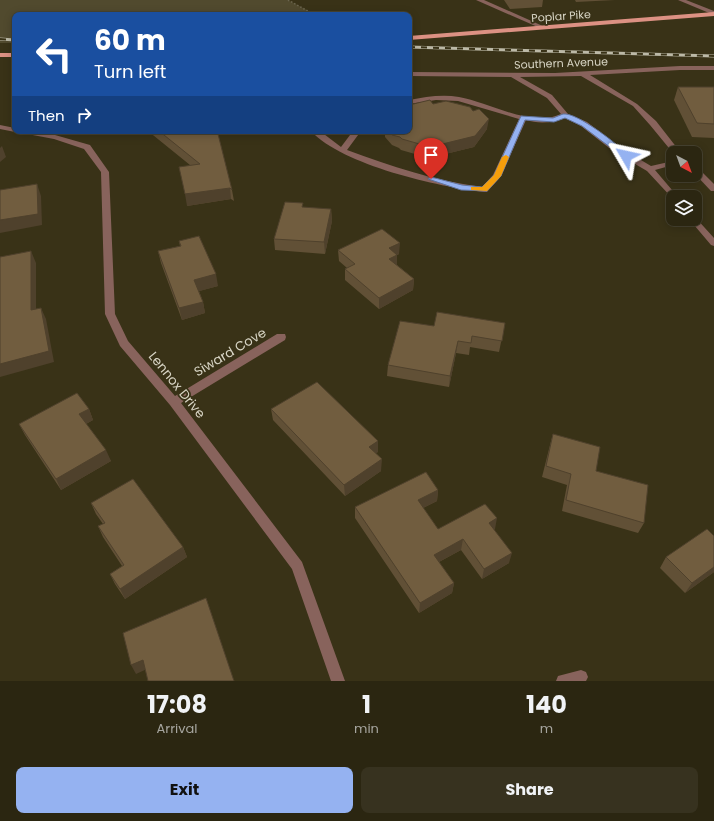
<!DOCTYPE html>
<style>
:root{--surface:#2b2611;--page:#37321f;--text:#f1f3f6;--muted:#a6a59f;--line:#474331;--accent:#95b2f1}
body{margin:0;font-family:Poppins,sans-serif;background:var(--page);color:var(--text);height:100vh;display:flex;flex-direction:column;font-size:15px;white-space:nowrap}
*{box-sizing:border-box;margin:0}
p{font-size:13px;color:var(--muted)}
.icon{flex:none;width:22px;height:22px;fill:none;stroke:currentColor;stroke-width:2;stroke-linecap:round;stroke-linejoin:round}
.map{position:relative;height:681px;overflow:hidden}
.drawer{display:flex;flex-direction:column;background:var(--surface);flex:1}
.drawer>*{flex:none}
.hud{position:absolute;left:12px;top:12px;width:400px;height:122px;border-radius:8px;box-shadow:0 2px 10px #0003,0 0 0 1px var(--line);background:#1a4fa0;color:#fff;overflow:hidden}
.needle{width:26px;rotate:139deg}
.controls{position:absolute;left:666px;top:146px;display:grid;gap:8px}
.controls a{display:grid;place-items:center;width:36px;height:36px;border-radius:8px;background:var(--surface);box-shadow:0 2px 10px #0003,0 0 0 1px var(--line);font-size:20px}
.pin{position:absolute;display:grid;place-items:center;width:34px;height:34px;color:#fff;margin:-41px -17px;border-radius:50% 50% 50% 0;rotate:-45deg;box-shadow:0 0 4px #0007}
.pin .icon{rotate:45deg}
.me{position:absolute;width:44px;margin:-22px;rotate:306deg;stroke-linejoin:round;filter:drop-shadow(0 0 3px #0008)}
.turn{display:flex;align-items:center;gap:14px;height:84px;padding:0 16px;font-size:18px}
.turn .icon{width:52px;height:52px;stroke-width:2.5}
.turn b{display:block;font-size:28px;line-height:34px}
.then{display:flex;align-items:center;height:38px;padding:0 16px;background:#0003;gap:8px;font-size:15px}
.eta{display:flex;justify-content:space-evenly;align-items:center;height:68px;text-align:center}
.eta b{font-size:24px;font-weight:700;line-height:28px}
.cta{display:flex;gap:8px;margin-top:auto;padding:8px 16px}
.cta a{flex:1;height:46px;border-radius:8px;background:var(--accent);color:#111;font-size:16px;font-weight:700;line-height:46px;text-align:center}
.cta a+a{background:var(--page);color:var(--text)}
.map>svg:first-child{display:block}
</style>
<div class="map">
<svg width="714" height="681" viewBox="0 0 714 681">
<rect width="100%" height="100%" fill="#393217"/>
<polygon fill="#514a2e" points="0,0 288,0 316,15 15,15 15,43 0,43"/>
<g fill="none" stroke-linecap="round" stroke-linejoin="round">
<polyline stroke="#6c664f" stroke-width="1.5" stroke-dasharray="1.5 2" stroke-linecap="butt" points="288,0 315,15"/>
<g fill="#88635c" fill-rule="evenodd">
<polygon points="476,0 484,0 545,27 540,28"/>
<polygon points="678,0 686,0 714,11 714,15"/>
<path d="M680,66h34v4h-34l-90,5 47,29 19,17 25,32h-8l-23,-28 -17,-19 -52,-30 -61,1 32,18 16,19 19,8 32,25 32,19 22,-5v4l-18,5 23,27h-5v2l-26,-28 -34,-20 -32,-25 -16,-8c-12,5 -27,6 -39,2l-25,56 -14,16h-3c-45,-5 -142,-27 -173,-61h9l21,16 12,-16h8l-14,19c44,16 88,31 135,37l11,-12 26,-56 -61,-18 -22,-1 -27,4v-4c16,-3 33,-6 50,-3 30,5 72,31 102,17l-14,-16 -36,-21 -102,-1v-4l146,1z"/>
<polygon points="0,125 15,128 15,131 18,131 15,132 0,129"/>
<polygon points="18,131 34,131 55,135 90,145 109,172 115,314 128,341 175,396 277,334 285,334 286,337 285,340 181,403 302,562 345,681 331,681 292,569 170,405 120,346 105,314 101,172 84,149 54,139 22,133"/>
<polygon points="695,168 698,168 714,184 714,191 711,191 695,174"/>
<polygon points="695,217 714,238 714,246 711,245 689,219 695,219"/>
<polygon points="581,670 586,672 588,677 586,681 556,681 558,676"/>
</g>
<g fill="#dc9183" fill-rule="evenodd">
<polygon points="714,12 714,16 409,40 409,36"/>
<rect x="0" y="53" width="15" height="4"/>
</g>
<defs>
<g id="rail">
<polyline points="0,39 15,40"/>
<polyline points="409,47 714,56"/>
</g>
</defs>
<use href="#rail" stroke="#bcb9a7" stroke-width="3"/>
<use href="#rail" stroke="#393217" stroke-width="2" stroke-dasharray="6" stroke-linecap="butt"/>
</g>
<g fill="#615036">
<polygon points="504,0 543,0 542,7 510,9"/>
<polygon points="575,0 615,0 576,2"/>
<polygon points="15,82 15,92 12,84"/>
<polygon points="678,87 714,87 714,138 692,137 674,100"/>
<polygon points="433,104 487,129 474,147 429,158 401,150 399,148 392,145 385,137 385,131 409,131"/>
<polygon points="148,131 214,131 232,190 234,201 231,199 187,206 190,165"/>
<polygon points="331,209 332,221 325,254 275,250 274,239"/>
<polygon points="179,241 218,286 199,291 203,302 205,313 182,320 161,263 158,251 180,246"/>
<polygon points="338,250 399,254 397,255 397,265 414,279 413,290 379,309 345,280 345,269 347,268 339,261"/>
<polygon points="505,323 499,352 470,347 469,355 456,353 449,387 387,376 388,365 434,326"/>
<polygon points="89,409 93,420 86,424 111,461 61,490 25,435 19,424"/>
<polygon points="271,409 378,452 375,453 381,471 345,496 273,420"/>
<polygon points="553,434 596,471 644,523 638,533 562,511 567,485 542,477 550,445"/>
<polygon points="438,490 437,501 423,508 438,529 495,529 494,529 509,563 482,579 461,550 439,562 454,583 452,593 419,613 355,518 355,507"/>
<polygon points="91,503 183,547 187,557 125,599 115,584 110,574 122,566 103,537 98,526 103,524 96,514"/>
<polygon points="666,557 714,572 685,593 660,568"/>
</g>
<g fill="#4f412c">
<polygon points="489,119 487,129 474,147 429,158 430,147"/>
<polygon points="2,146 6,157 0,162 0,148"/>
<polygon points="37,184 41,196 42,225 0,233 0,220"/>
<polygon points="230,188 231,199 187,206 185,194"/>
<polygon points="331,209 332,221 325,254 324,242"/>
<polygon points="400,243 399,254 397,255 397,266 389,270 389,248"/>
<polygon points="31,251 36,263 36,322 31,310"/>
<polygon points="216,274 218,286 196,292 194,280"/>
<polygon points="414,279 413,290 379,309 379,298"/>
<polygon points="203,302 205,313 182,320 179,308"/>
<polygon points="41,308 46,319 54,362 0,377 0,364"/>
<polygon points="458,341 456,353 449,387 450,376"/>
<polygon points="89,409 93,420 84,425 79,414"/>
<polygon points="378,441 378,452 369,458 369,447"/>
<polygon points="106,450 111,461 61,490 56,479"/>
<polygon points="382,459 381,471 345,496 344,485"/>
<polygon points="438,490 437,501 417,511 418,500"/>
<polygon points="497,518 495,529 486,534 489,523"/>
<polygon points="463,539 461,550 433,565 434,555"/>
<polygon points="183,547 187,557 125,599 120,589"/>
<polygon points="512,553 509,563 482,579 484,569"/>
<polygon points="714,567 714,572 685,593 692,583"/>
<polygon points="454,583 452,593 419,613 420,603"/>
<polygon points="143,660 147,669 136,674 131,665"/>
</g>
<g fill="#715d3f" stroke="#4f412c">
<polygon points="678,87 714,87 714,124 697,123"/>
<polygon points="430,100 433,104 446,101 470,107 473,111 479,109 489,119 475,136 430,147 402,139 400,137 392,135 389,131 409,131 409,105"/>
<polygon points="159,131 214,131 218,134 232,190 230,188 185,194 179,167 200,164"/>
<polygon points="37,184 38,214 0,220 0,190"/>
<polygon points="285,202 303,203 302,207 331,209 324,242 274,239"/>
<polygon points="382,229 400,243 389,248 397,255 389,259 414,279 379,298 345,269 355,264 338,250"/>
<polygon points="199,236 216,274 194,280 203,302 179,308 158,251 181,246 179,241"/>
<polygon points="31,251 31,310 41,308 49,351 0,364 0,257"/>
<polygon points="437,312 505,323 502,341 472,336 471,343 458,341 450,376 388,365 400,321 434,326"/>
<polygon points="317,382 378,441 369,447 382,459 344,485 271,409"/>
<polygon points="77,393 89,409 79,414 106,450 56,479 19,424"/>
<polygon points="553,434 600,447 596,471 648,485 644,523 566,500 571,474 546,466"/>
<polygon points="426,472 438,490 418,500 438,529 485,504 497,518 489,523 512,553 484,569 463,539 434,555 454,583 420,603 355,507"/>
<polygon points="133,479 183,547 120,589 110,574 124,565 98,526 105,523 91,503"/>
<polygon points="707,529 714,536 714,567 692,583 666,557"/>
<polygon points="206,598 234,681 148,681 143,660 131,665 123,633"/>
</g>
<path fill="#95b2f1" stroke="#61749d" d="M563,114c14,-2 56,31 66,42l-6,1 -41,-31 -17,-8 -11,4 -29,-2 -24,56 -14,15 -26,-1 -33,-11 3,-2 31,8 20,2 12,-12 27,-59 32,2z"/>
<polygon fill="#f59e0b" points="506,155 509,157 501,176 487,191 471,190 471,187 482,187 494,175 502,157"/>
<g text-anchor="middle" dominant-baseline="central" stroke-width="3.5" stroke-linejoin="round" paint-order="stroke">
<g font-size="11" fill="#d8d5c5" stroke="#393217">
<text transform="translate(561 16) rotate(-4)">Poplar Pike</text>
<text transform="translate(561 63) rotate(-2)">Southern Avenue</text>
</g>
<g font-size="13" fill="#d8d5c5" stroke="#393217">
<text transform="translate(230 352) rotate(-31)">Siward Cove</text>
<text transform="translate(177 385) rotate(51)">Lennox Drive</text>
</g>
</g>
</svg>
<div class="controls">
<a><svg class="needle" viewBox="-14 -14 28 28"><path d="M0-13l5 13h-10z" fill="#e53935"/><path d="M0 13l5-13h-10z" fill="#a6a59f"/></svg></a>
<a><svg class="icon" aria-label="layers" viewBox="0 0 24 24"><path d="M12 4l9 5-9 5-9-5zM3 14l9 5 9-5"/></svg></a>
</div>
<div class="pin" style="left:431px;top:179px;background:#d93025"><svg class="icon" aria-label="arrive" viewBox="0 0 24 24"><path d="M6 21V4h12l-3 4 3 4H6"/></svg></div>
<svg class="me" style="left:626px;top:156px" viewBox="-20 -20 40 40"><path d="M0-17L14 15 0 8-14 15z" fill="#95b2f1" stroke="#fff" stroke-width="4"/></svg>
<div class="hud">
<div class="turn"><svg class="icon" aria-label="left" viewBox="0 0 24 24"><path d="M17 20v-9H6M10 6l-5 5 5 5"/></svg><div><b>60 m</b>Turn left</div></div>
<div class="then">Then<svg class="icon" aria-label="right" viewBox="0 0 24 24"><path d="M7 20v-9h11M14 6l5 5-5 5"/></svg></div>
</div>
</div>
<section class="drawer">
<div class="eta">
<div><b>17:08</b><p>Arrival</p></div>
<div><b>1</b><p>min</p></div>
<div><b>140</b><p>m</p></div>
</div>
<div class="cta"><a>Exit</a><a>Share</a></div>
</section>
